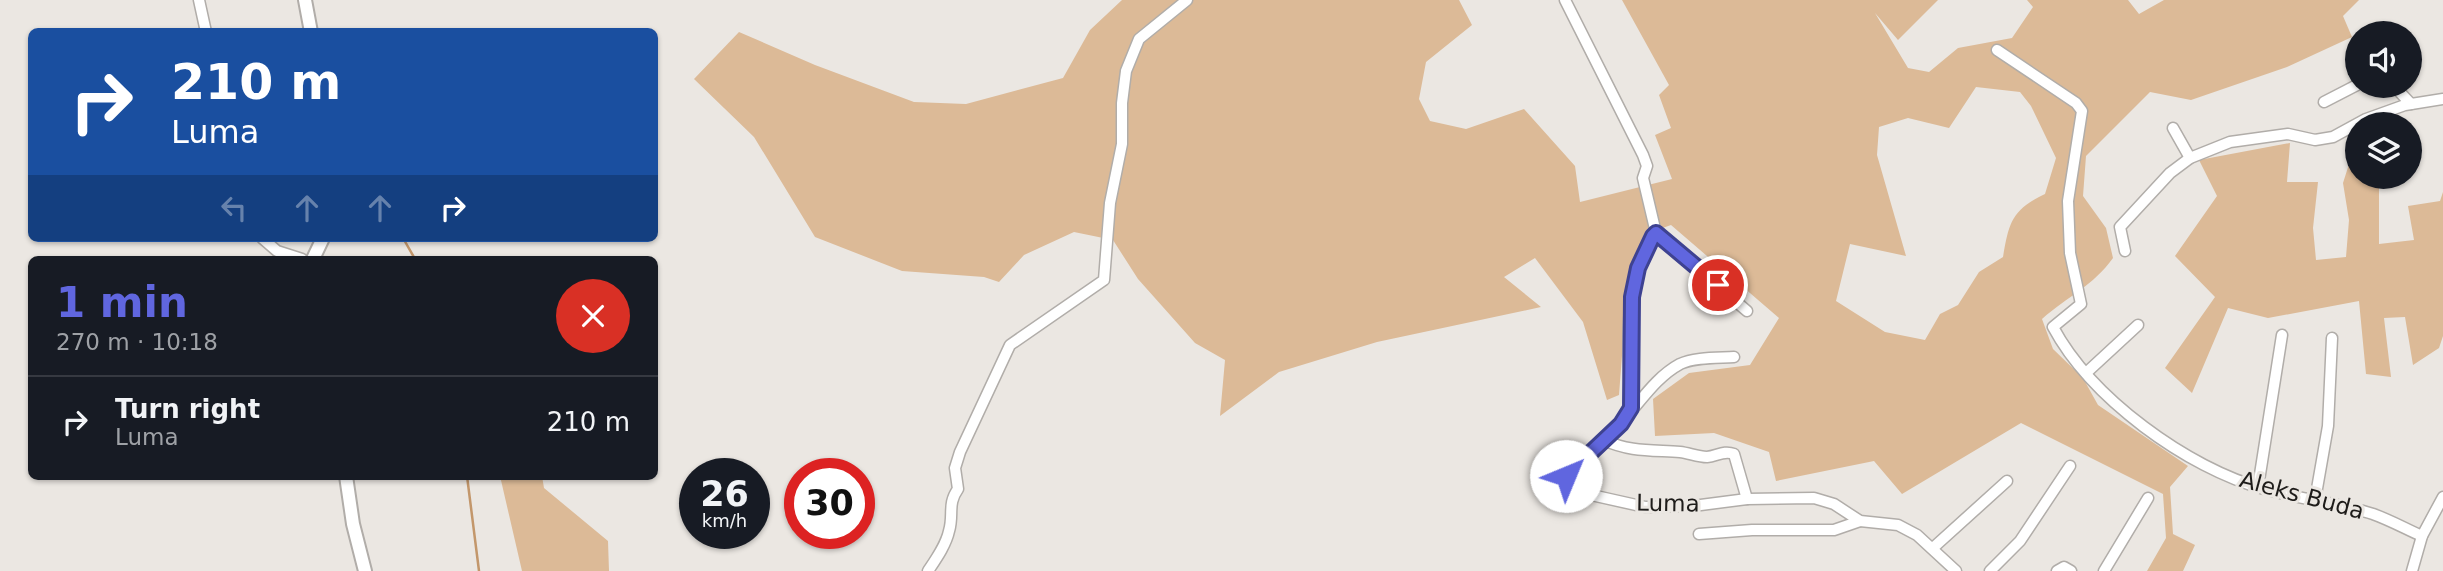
<!DOCTYPE html>
<meta charset="utf-8">
<style>
:root{--surface:#171b24;--page:#20242c;--text:#f1f3f6;--muted:#9ea1a6;--line:#363941;--accent:#6066df}
body{margin:0;font-family:"DejaVu Sans",sans-serif;background:var(--page);color:var(--text);height:100vh;display:flex;flex-direction:column;font-size:26px;white-space:nowrap}
*{box-sizing:border-box;margin:0}
p{font-size:23px;color:var(--muted)}
.icon{flex:none;width:38px;height:38px;fill:none;stroke:currentColor;stroke-width:2;stroke-linecap:round;stroke-linejoin:round}
.map{position:relative;flex:1;overflow:hidden}
.sheet{position:absolute;left:28px;top:256px;width:630px;height:224px;display:flex;flex-direction:column;background:var(--surface);border-radius:10px;box-shadow:0 2px 5px #0004}
.sheet>*{flex:none}
.top-card{position:absolute;left:28px;top:28px;width:630px;height:214px;border-radius:10px;box-shadow:0 2px 5px #0004;background:#1a4fa0;color:#fff;overflow:hidden}
.controls{position:absolute;left:2345px;top:21px;display:grid;gap:14px}
.controls a{display:grid;place-items:center;width:77px;height:77px;border-radius:50%;background:var(--surface);box-shadow:0 2px 5px #0004;font-size:35px}
.speed{position:absolute;left:679px;top:458px;display:flex;gap:14px;font-size:35px;font-weight:700;text-align:center}
.speed>*{display:grid;place-content:center;width:91px;height:91px;border-radius:50%;background:var(--surface);box-shadow:0 2px 5px #0004;line-height:1}
.speed small{font-size:18px;font-weight:400}
.speed .limit{border:10px solid #d22;background:#fff;color:#111}
.pin{position:absolute;display:grid;place-items:center;width:60px;height:60px;color:#fff;margin:-30px;border:4px solid #fff;border-radius:50%;box-shadow:0 2px 7px #0007}
.me{position:absolute;width:77px;margin:-38px;rotate:45deg;stroke-linejoin:round;filter:drop-shadow(0 0 5px #0008)}
.turn{display:flex;align-items:center;gap:24px;height:147px;padding:0 28px;font-size:32px}
.turn .icon{width:91px;height:91px;stroke-width:2.5}
.turn b{display:block;font-size:49px;line-height:60px}
.lanes{display:flex;align-items:center;height:66px;padding:0 28px;background:#0003;justify-content:center;gap:35px;direction:ltr}
.lanes .off{opacity:.35}
.round{display:grid;place-items:center;flex:none;width:74px;height:74px;border-radius:37px;background:var(--page)}
.overview{display:flex;align-items:center;justify-content:space-between;height:119px;padding:0 28px}
h1{font-size:42px;font-weight:700;line-height:52px;color:var(--accent)}
ul{padding:0;list-style:none}
li{display:flex;align-items:center;gap:21px;height:91px;padding:0 28px;border-top:2px solid var(--line)}
li div{flex:1}
li b{display:block;font-size:26px}
li em{font-style:normal}
.map>svg:first-child{display:block}
</style>
<div class="map">
<svg width="2443" height="571" viewBox="0 0 2443 571">
<rect width="100%" height="100%" fill="#ebe7e2"/>
<g fill="#dcba97" fill-rule="evenodd">
<path d="M1122,0h337l13,25 -46,37 -7,37 11,22 36,8 58,-20 51,57 5,36 92,-23 -17,-44 16,-7 -12,-33 10,-10 -47,-85h316l-40,40 -23,-27 33,55 21,4 29,-24 54,-10 21,-31 -6,-7h101l11,14 25,-14h195l-16,16 9,21 -65,30 -96,33 -41,-8 -64,64 -3,40 23,32 7,30c-20,28 -45,38 -71,61l11,30 30,29 15,27 90,61 -18,21 3,47 22,11 -12,26h-36l19,-33 -3,-44 -142,-71 -119,71 -28,-33 -98,20 -7,-29 -55,-19 -59,3 -2,-37 36,-26 61,-8 29,-47 -108,-93 -25,9 -18,43 -9,118 -12,5 -24,-78 -48,-64 -31,19 37,30 -164,35 -98,30 -59,44 5,-56 -30,-17 -57,-64 -25,-39 -39,-8 -50,23 -25,27 -15,-5 -82,-6 -87,-34 -61,-100 -60,-58 45,-47 76,33 99,37 52,2 97,-26 27,-48zM1976,87l44,5 11,14 25,52 -11,36c-33,16 -36,28 -42,63l-24,15 -21,33 -18,9 -15,26 -40,-8 -49,-31 14,-57 56,12 -29,-101 2,-28 29,-9 41,10z"/>
<polygon points="2290,143 2287,182 2318,182 2313,228 2316,260 2346,257 2349,220 2343,183 2350,161 2357,160 2357,177 2379,177 2379,244 2414,240 2408,206 2440,201 2443,192 2443,336 2439,348 2413,365 2405,317 2384,318 2391,377 2366,374 2359,301 2268,318 2228,308 2192,393 2165,368 2215,297 2175,256 2217,196 2199,160"/>
<polygon points="500,476 542,476 544,488 608,541 609,571 522,571"/>
</g>
<g fill="none" stroke-linecap="round" stroke-linejoin="round">
<g stroke="#c3976b" stroke-width="2.5">
<polyline points="403,238 415,259"/>
<polyline points="467,476 479,571"/>
</g>
<defs>
<g id="minor">
<polyline points="199,0 206,32"/>
<polyline points="1565,0 1643,155 1647,166 1643,178 1656,233"/>
<path d="M1997,50l79,53 6,8 -14,90 2,52 11,51 -28,23c38,71 134,141 211,162 36,10 74,14 109,25 17,6 33,15 49,22"/>
<polyline points="2394,86 2411,104"/>
<polyline points="2324,102 2357,85"/>
<polyline points="2173,128 2190,158"/>
<polyline points="262,238 277,251 302,259"/>
<polyline points="2125,251 2120,227 2170,173 2190,158 2230,142 2288,134 2315,140 2333,137 2366,119 2405,105 2443,99"/>
<path d="M1734,357c-16,1 -40,0 -54,7 -26,14 -42,42 -62,62 -17,18 -36,31 -52,50l3,7 9,9 67,15 48,-1 54,-7 67,-1 20,6 26,17 38,4 19,10 39,36"/>
<polyline points="2086,373 2138,325"/>
<path d="M1631,408c-3,-55 -9,-125 22,-172l3,-3 91,78"/>
<path d="M1604,440c25,12 48,10 76,12 9,1 18,5 27,5 10,-1 17,-7 27,-3l13,45"/>
<polyline points="2258,487 2282,335"/>
<polyline points="2315,500 2328,426 2332,338"/>
<polyline points="1699,534 1752,530 1834,530 1860,521"/>
<polyline points="1934,547 2007,481"/>
<path d="M928,571c8,-12 18,-26 21,-40 5,-16 -2,-27 9,-42l-3,-21 5,-16 50,-107 94,-65 6,-77 12,-59v-41l4,-32 13,-32 48,-39"/>
<polyline points="1990,571 2020,541 2070,466"/>
<polyline points="2057,571 2064,567 2071,571"/>
<polyline points="2104,571 2148,498"/>
<polyline points="2412,571 2422,536 2443,497"/>
</g>
<g id="tertiary">
<polyline points="305,0 311,32"/>
<polyline points="313,259 323,238"/>
<polyline points="346,476 353,524 365,571"/>
</g>
</defs>
<use href="#minor" stroke="#b1ada9" stroke-width="13"/>
<use href="#tertiary" stroke="#b1ada9" stroke-width="16"/>
<use href="#minor" stroke="#fff" stroke-width="10"/>
<use href="#tertiary" stroke="#fff" stroke-width="12"/>
</g>
<g fill="none" stroke-linecap="round" stroke-linejoin="round">
<defs>
<polyline id="route" points="1566,476 1621,424 1631,408 1632,297 1638,268 1653,236 1656,233 1718,285"/>
</defs>
<use href="#route" stroke="#3e4291" stroke-width="18"/>
<use href="#route" stroke="#6066df" stroke-width="12"/>
</g>
<g text-anchor="middle" dominant-baseline="central" stroke-width="6" stroke-linejoin="round" paint-order="stroke">
<g font-size="23" fill="#1e1c1a" stroke="#ebe7e2">
<text transform="translate(2302 495) rotate(15)">Aleks Buda</text>
<text transform="translate(1668 503) rotate(1)">Luma</text>
</g>
</g>
</svg>
<div class="controls">
<a><svg class="icon" aria-label="sound" viewBox="0 0 24 24"><path d="M4 9h4l5-4v14l-5-4H4zM17 9q2 3 0 6"/></svg></a>
<a><svg class="icon" aria-label="layers" viewBox="0 0 24 24"><path d="M12 4l9 5-9 5-9-5zM3 14l9 5 9-5"/></svg></a>
</div>
<div class="speed"><div>26<small>km/h</small></div><div class="limit">30</div></div>
<div class="pin" style="left:1718px;top:285px;background:#d93025"><svg class="icon" aria-label="arrive" viewBox="0 0 24 24"><path d="M6 21V4h12l-3 4 3 4H6"/></svg></div>
<svg class="me" style="left:1566px;top:476px" viewBox="-20 -20 40 40"><circle r="19" fill="#fff"/><path d="M0-13L10 11 0 6-10 11z" fill="#6066df"/></svg>
<div class="top-card">
<div class="turn"><svg class="icon" aria-label="right" viewBox="0 0 24 24"><path d="M7 20v-9h11M14 6l5 5-5 5"/></svg><div><b>210 m</b>Luma</div></div>
<div class="lanes"><svg class="icon off" aria-label="left" viewBox="0 0 24 24"><path d="M17 20v-9H6M10 6l-5 5 5 5"/></svg><svg class="icon off" aria-label="ahead" viewBox="0 0 24 24"><path d="M12 20V5M6 11l6-6 6 6"/></svg><svg class="icon off" aria-label="ahead" viewBox="0 0 24 24"><path d="M12 20V5M6 11l6-6 6 6"/></svg><svg class="icon" aria-label="right" viewBox="0 0 24 24"><path d="M7 20v-9h11M14 6l5 5-5 5"/></svg></div>
</div>
<section class="sheet">
<div class="overview"><div><h1>1 min</h1><p>270 m · 10:18</p></div><a class="round" style="background:#d93025;color:#fff"><svg class="icon" aria-label="close" viewBox="0 0 24 24"><path d="M6 6l12 12M18 6L6 18"/></svg></a></div>
<ul>
<li><svg class="icon" aria-label="right" viewBox="0 0 24 24"><path d="M7 20v-9h11M14 6l5 5-5 5"/></svg><div><b>Turn right</b><p>Luma</p></div><em>210 m</em></li>
</ul>
</section>
</div>
